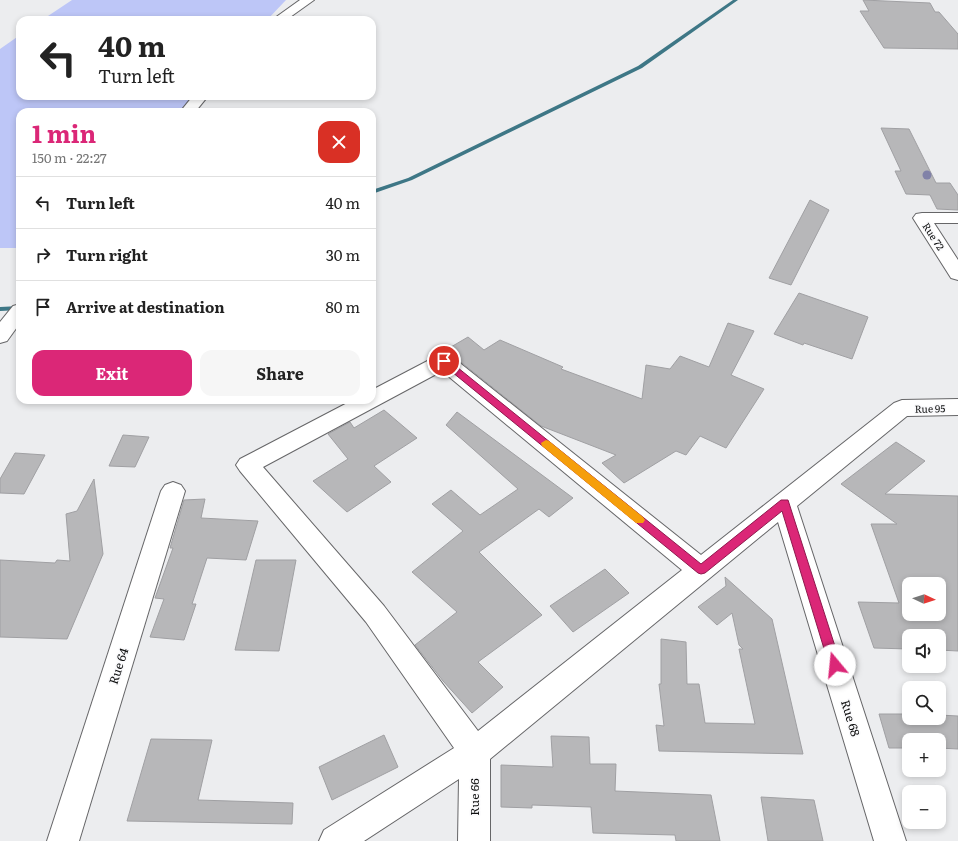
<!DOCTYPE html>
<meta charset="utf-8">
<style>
:root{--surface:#fff;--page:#f6f6f6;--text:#222;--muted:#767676;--line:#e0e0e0;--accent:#db2777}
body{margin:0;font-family:Literata,serif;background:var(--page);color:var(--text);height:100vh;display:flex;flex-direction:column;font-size:15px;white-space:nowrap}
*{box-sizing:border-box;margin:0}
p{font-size:13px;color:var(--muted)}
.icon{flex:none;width:22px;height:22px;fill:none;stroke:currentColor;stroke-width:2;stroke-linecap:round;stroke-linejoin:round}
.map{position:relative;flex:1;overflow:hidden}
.drawer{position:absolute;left:16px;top:108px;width:360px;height:296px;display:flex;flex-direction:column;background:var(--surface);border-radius:12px;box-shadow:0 2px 6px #0003}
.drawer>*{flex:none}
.banner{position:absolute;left:16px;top:16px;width:360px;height:84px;border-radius:12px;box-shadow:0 2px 6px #0003;background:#fff;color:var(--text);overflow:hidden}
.needle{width:26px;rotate:94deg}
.fabs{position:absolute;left:902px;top:577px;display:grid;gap:8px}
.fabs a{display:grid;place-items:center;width:44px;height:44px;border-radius:8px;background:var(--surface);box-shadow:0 2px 6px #0003;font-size:20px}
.pin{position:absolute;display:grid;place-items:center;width:34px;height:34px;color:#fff;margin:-17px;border:2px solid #fff;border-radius:50%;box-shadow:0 1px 4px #0007}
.me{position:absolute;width:44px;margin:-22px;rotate:343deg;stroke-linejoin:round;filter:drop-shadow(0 0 3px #0008)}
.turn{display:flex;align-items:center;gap:14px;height:84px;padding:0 16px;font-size:18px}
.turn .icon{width:52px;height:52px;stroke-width:2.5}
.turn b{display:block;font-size:28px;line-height:34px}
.round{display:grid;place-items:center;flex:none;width:42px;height:42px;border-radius:12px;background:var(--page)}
.overview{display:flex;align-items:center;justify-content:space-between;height:68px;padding:0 16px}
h1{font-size:24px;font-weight:700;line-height:30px;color:var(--accent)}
.cta{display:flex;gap:8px;margin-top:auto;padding:8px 16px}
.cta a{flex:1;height:46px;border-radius:12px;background:var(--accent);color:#fff;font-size:16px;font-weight:700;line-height:46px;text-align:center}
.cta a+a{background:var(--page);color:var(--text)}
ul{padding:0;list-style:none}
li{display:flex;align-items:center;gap:12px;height:52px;padding:0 16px;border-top:1px solid var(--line)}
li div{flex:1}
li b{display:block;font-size:15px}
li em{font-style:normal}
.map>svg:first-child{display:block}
</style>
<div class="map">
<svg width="958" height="841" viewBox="0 0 958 841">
<rect width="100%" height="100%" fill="#ecedef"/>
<g fill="#bdc6f7">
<polygon points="72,0 286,0 267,20 42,20"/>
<polygon points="20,35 20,96 195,96 179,112 20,112 20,248 0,248 0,49"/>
</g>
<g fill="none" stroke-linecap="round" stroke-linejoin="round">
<g fill="#3e7786" fill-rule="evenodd">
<polygon points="733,0 738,0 642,68 412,180 372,194 372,190 408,178 638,66"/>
<polygon points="20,306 20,310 0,311 0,307"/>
</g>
</g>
<g fill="#b7b7b9" stroke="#a0a0a3" fill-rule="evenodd">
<polygon points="863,0 930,3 935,12 939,12 958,34 958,49 884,48 860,11 869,11"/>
<polygon points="881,128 909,129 936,183 950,183 958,195 958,210 937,209 930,195 906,194 895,171 901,171"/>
<polygon points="810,200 829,210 791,285 769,278"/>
<polygon points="799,293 868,317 852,359 804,343 803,345 774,334"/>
<polygon points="728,323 754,331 731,375 764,389 726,448 700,436 686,455 676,451 624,483 602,463 616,455 541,426 452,355 444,353 439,354 468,337 484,350 500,340 563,367 561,369 642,399 646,365 670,369 680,356 709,367"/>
<polygon points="384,410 417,438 374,466 391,482 347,512 313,481 348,459 328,434 350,422 354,428"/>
<polygon points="457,412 573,498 549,517 539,509 479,552 542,615 478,662 503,687 472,713 443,681 415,645 457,612 412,572 463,531 432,504 451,490 480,515 518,489 446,425"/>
<polygon points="123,435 149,437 135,467 109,466"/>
<path d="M896,442l29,19 -40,33 73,2v155l-19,-1v-14h-30v13l-35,-1 -16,-46 41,1 -28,-79h26l-56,-40zM909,584h30v30h-30z"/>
<polygon points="15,453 45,455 24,494 0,493 0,479"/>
<polygon points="94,479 103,554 67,639 0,637 0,560 55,563 57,560 70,561 66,514 77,511"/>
<polygon points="205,499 201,518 258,521 246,560 207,558 192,604 196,604 184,640 150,637 164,599 155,598 173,548 170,548 184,500"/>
<polygon points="256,560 296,560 279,651 235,650"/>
<polygon points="605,569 629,593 573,632 550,606"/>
<polygon points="725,577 772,619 803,754 659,751 656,725 664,726 659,684 661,684 661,639 686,642 687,684 699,684 705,723 755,724 739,649 743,649 739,645 732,613 717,625 698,607 726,586"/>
<polygon points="879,714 909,714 909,718 939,718 939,715 958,716 958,749 939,748 939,740 909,740 909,748 889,748"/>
<polygon points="384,735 398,767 332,800 319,767"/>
<polygon points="551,736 589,737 590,764 616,764 615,791 711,795 720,841 676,841 675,835 593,833 591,807 532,805 532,808 501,807 501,765 553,767"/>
<polygon points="151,739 212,740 198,800 293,803 292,824 127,821"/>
<polygon points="761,797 814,800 823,841 768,841"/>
</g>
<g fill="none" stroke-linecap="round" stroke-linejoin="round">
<defs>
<g id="minor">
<polygon points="300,0 314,0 286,20 272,20"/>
<polygon points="193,96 208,96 195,112 180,112"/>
<polygon points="922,213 958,213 958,223 934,223 958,260 958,280 951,278 913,218 916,214"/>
<polygon points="20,304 20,323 7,341 0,343 0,322 13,306"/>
<path d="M444,354l7,2 250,199 193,-152 8,-3 56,-1v16l-51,1 -110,90 109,335h-32l-96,-319 -288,237v82h-32l1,-62 -95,62h-45l5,-11 130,-82 -88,-126 -126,-151 -4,-6 4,-6 113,-59h19v-10l65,-34zM442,371l240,199 -204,161 -94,-125 -121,-139z"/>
<polygon points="173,482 181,485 185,491 79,841 47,841 161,491 165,485"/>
</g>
</defs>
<use href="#minor" stroke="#666668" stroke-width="2"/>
<use href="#minor" fill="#fff" fill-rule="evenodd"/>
</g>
<circle fill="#8182a8" cx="927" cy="175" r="4.5"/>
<polygon fill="#db2777" stroke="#8e194d" points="444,358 447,359 701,564 781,500 788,500 841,665 839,668 835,670 831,668 829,665 782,511 705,573 701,574 698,573 441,363 440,361 441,359"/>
<polygon fill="#f59e0b" points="546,440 549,441 643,517 645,520 643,523 636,523 542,446 541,443"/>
<g text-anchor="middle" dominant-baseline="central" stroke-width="3" stroke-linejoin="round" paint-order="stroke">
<g font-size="10" fill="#0f1010" stroke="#fafafc">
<text transform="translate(934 236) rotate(57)">Rue 72</text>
<text transform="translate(930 408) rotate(-1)">Rue 95</text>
</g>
<g font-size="12" fill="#0f1010" stroke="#fafafc">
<text transform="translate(118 666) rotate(-72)">Rue 64</text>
<text transform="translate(851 718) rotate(73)">Rue 68</text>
<text transform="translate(474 797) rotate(-90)">Rue 66</text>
</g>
</g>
</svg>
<div class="fabs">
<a><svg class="needle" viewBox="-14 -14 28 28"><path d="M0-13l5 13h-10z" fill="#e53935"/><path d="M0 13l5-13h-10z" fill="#767676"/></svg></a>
<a><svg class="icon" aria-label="sound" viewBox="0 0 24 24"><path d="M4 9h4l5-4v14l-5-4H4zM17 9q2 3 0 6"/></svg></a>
<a><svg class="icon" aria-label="search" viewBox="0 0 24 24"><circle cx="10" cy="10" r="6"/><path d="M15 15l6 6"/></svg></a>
<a>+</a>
<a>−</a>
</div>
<div class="pin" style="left:444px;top:361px;background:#d93025"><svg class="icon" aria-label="arrive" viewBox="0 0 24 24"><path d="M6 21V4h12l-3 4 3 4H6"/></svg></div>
<svg class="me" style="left:835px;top:665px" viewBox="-20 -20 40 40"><circle r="19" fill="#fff"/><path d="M0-13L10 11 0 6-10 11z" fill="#db2777"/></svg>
<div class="banner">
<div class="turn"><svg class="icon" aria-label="left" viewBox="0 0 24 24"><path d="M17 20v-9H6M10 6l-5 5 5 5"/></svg><div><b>40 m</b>Turn left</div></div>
</div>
<section class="drawer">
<div class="overview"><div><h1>1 min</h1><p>150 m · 22:27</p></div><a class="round" style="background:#d93025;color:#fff"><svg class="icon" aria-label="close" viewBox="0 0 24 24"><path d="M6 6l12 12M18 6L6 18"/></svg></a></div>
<ul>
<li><svg class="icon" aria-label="left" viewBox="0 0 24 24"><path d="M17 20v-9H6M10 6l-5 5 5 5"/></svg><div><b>Turn left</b></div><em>40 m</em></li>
<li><svg class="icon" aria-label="right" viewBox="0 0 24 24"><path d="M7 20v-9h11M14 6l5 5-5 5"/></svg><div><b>Turn right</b></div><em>30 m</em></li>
<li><svg class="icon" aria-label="arrive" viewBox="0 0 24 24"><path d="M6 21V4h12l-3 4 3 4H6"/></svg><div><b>Arrive at destination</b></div><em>80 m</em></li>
</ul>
<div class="cta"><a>Exit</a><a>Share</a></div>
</section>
</div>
